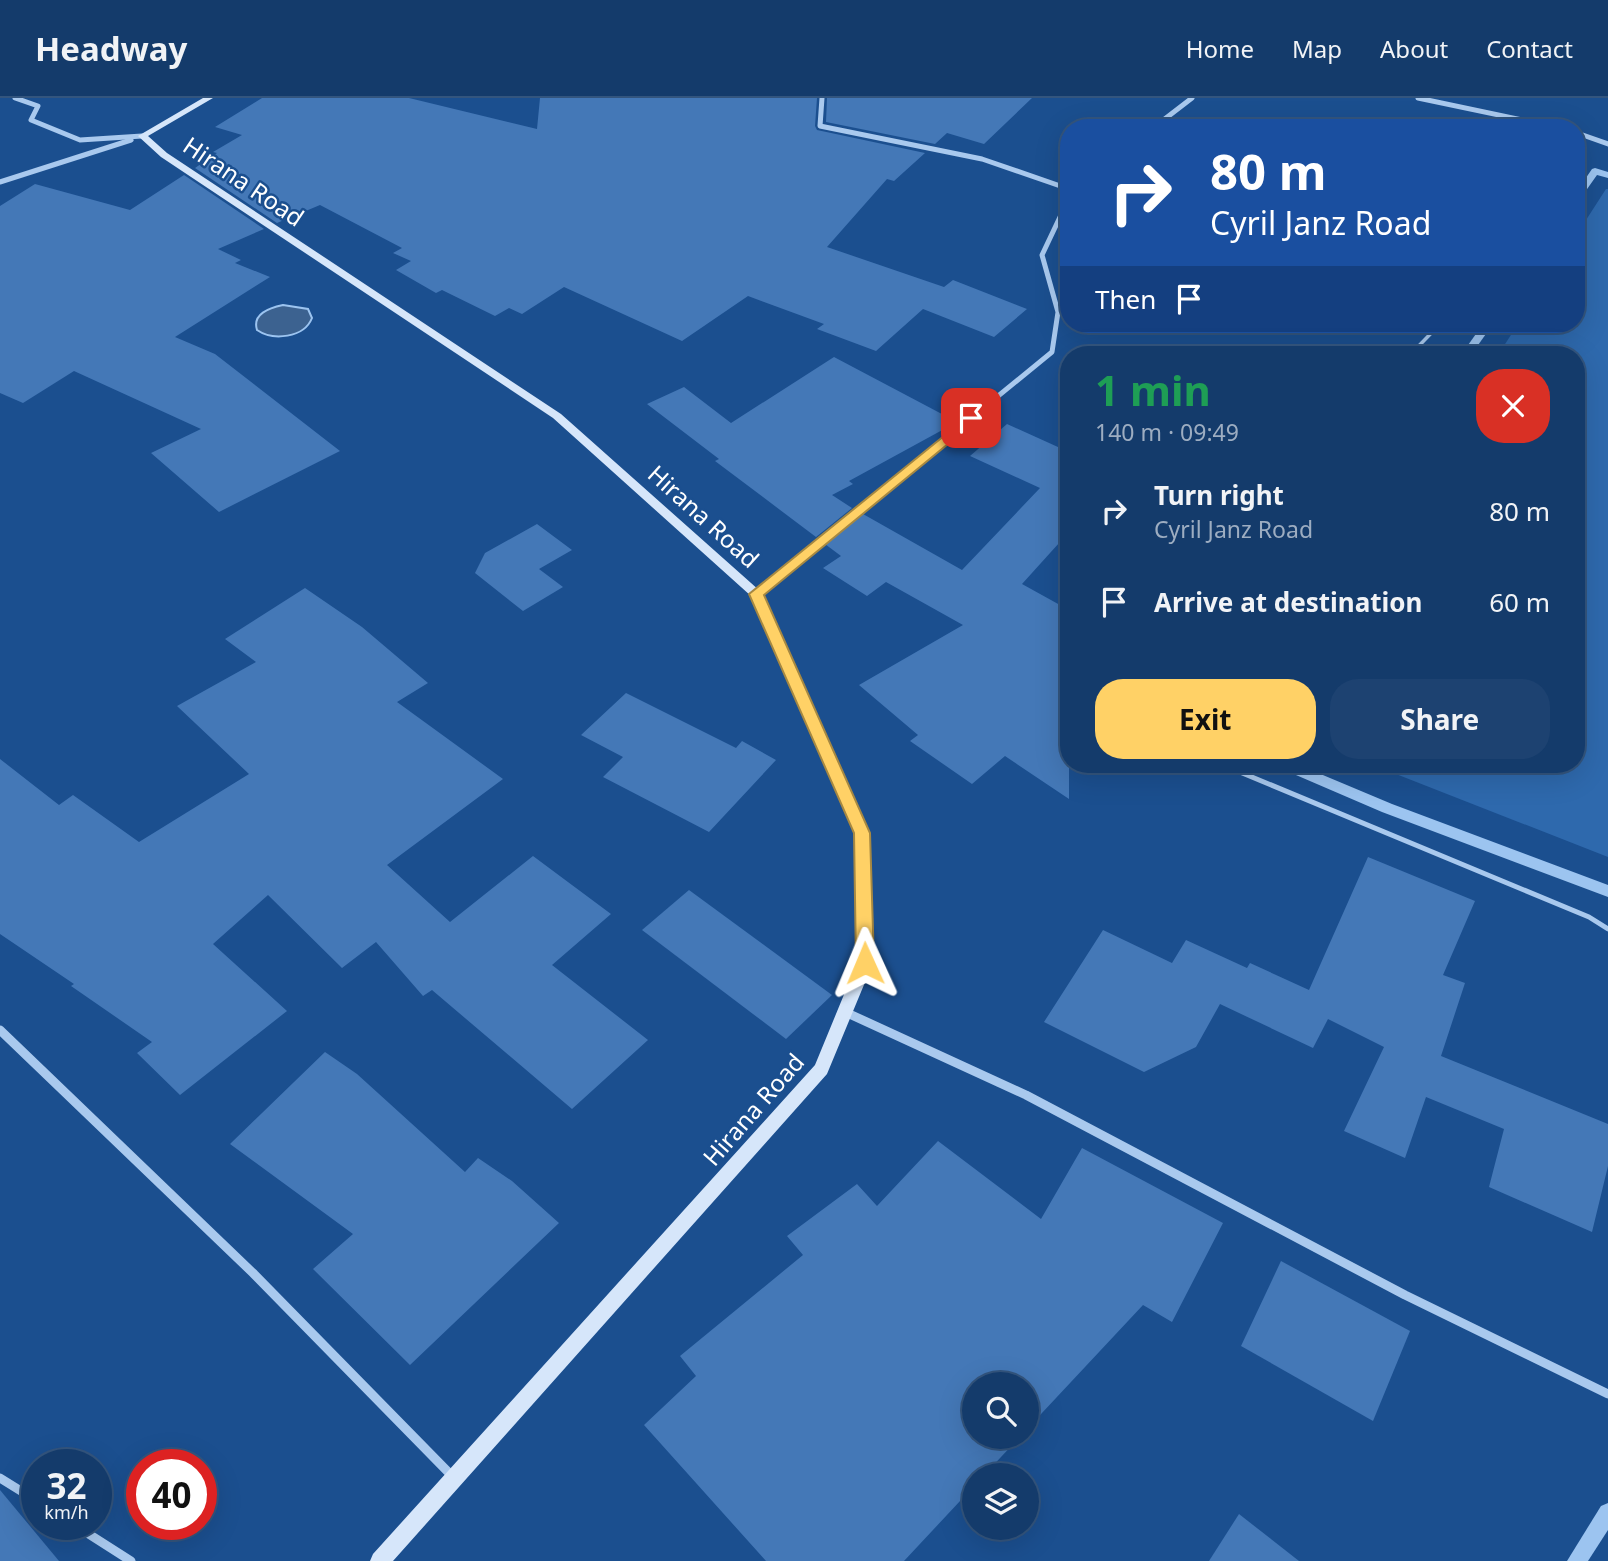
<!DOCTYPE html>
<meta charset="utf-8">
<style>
:root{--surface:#143b6b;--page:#1d4271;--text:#f1f3f6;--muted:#9dadc1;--line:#33557e;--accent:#ffd166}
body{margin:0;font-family:"Noto Sans",sans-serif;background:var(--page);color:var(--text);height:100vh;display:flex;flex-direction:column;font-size:26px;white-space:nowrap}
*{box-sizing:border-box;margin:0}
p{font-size:23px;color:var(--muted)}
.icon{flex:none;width:38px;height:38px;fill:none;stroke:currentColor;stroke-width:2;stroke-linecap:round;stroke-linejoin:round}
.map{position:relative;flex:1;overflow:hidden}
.side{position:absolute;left:1060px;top:248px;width:525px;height:427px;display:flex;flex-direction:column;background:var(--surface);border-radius:28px;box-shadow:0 7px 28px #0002,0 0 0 2px var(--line)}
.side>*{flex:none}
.banner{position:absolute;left:1060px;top:21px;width:525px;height:214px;border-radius:28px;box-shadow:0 7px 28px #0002,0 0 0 2px var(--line);background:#1a4fa0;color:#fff;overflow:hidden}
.controls{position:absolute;left:962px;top:1274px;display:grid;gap:14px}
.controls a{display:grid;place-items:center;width:77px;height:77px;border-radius:50%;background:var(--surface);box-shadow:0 7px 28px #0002,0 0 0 2px var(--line);font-size:35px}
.speed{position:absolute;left:21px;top:1351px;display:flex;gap:14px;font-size:35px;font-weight:700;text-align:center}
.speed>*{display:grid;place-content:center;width:91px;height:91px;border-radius:50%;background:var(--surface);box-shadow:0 7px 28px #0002,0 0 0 2px var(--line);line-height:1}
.speed small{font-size:18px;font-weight:400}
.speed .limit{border:10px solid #d22;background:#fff;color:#111}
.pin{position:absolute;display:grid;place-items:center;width:60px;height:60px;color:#fff;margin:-30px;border-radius:14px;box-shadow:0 4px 10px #0006}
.me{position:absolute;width:77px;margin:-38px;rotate:359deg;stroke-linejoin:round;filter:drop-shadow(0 0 5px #0008)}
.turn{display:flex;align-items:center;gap:24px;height:147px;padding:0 35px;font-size:32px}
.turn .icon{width:91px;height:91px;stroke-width:2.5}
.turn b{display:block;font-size:49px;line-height:60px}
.then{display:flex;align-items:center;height:66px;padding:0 35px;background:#0003;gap:14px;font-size:26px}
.round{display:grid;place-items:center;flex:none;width:74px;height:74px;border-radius:28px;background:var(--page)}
.overview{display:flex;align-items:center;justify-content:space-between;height:119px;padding:0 35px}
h1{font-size:42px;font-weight:700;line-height:52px;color:#1e9e55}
.action{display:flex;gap:14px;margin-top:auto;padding:14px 35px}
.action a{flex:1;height:80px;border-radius:28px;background:var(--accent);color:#111;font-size:28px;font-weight:700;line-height:80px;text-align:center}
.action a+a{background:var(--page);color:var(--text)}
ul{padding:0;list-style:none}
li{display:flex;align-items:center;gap:21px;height:91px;padding:0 35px}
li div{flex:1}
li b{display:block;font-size:26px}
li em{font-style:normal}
header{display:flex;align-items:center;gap:42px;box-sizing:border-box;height:98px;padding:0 35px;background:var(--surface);border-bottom:2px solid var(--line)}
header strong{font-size:33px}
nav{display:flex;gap:38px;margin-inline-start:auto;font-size:24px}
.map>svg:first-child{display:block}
</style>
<header>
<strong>Headway</strong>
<nav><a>Home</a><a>Map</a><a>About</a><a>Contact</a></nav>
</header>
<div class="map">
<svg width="1608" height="1463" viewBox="0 0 1608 1463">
<rect width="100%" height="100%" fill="#1b4f8f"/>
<polygon fill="#2e69ad" points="1606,91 1608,91 1608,759 1373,667 1577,667 1577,257 1498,257 1518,226 1577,226 1577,136"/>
<path fill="#3c6290" stroke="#9cc4f0" stroke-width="2" d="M283,207l25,4 4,9c-8,20 -39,23 -55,12 -5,-16 12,-22 26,-25z"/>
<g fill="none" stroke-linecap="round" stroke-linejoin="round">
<g fill="#9cc4f0" fill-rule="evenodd">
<polygon points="1595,70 1608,74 1608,80 1597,77 1580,101 1577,102 1577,93 1592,71"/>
<polygon points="1483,226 1493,226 1471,257 1461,257"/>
<polygon points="1280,667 1299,667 1392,706 1608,787 1608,799 1382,714 1282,671"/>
<polygon points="1608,1405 1608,1432 1588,1463 1567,1463 1601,1408"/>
</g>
</g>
<g fill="#4478b7">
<polygon points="262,0 409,0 537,31 540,0 817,0 815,28 817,32 925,55 894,83 887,81 827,149 944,189 953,182 1027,211 994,239 923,211 876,253 817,231 824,226 748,198 682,243 564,189 522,216 509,210 495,218 442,192 436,195 396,172 411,163 393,155 402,150 320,107 277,125 195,70 217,55 213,54 242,37 215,29"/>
<polygon points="827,0 1032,0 984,46 947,35 935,46 826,24"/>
<polygon points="184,77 264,131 218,151 241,162 235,165 270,179 175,239 215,256 340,353 219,414 151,355 201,331 74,273 23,305 0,295 0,108 35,86 130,112"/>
<polygon points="834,259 957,324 849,383 853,386 832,397 852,410 816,439 715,363 719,361 647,306 684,289 731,325"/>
<polygon points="1007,326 1069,354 1069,434 1022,486 1069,512 1069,701 1005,658 972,686 910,643 918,637 859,587 963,527 886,484 867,498 823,470 841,458 825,446 863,416 962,472 1040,390 970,358"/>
<polygon points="537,426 572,452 539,471 563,489 523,513 475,475 485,455"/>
<polygon points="305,490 362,529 428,585 397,604 503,681 387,767 450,824 533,758 611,816 552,867 648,942 572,1011 432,892 423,898 376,844 342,870 268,797 213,846 287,913 180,997 137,955 152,944 71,888 74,886 0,836 0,661 59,707 73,697 139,744 249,676 177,608 256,564 225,541"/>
<polygon points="626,595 736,650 742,643 776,662 709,734 603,679 623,659 581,637"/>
<polygon points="1368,759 1475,803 1443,877 1465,885 1441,958 1608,1026 1608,1068 1592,1134 1489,1089 1504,1031 1426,999 1405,1060 1344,1033 1384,949 1328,921 1313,950 1220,906 1196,949 1144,974 1044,924 1103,832 1172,865 1186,842 1247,870 1250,865 1309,892"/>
<polygon points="689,792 832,897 786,941 642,832"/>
<polygon points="325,954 357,976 465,1074 478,1060 512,1083 559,1125 410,1267 313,1171 353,1136 230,1046"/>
<polygon points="938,1043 1041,1121 1082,1050 1223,1125 1172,1224 1143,1207 1027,1331 1027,1286 975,1286 975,1339 1020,1339 984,1377 975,1377 975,1387 904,1463 766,1463 644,1327 696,1278 680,1258 803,1157 787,1138 857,1086 877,1108"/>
<polygon points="1281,1163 1410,1233 1373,1323 1241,1248"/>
<polygon points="0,1392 59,1463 0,1463"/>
<polygon points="1239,1416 1299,1463 1209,1463"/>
</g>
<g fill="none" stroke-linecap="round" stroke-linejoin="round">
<g stroke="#a9c9ee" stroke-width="3.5">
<polyline points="1058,214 1069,214"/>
<polyline points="1410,257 1440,226"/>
</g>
<polyline stroke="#a9c9ee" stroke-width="5" points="1223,667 1589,819 1608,831"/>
<g stroke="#a9c9ee" stroke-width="5">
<polyline points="15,0 38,8 31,22 80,42 142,38"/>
<polyline points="822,0 820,28 982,61 1069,91"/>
<polyline points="1418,0 1560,30"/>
<polyline points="1153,30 1192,0"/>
<polyline points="1577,35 1608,46"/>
<polyline points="0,84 131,42"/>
<polyline points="921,361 1052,254 1058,214 1042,157 1069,100"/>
</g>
<polyline stroke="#a9c9ee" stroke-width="6" points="756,496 923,359"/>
<g stroke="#a9c9ee" stroke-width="9">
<polyline points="845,914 1026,997 1405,1197 1608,1296"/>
<polyline points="0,932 253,1175 454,1380"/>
<polyline points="0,1380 37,1403"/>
<polyline points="73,1426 131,1463"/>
</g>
<polygon fill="#d6e6fa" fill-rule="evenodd" points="203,0 213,0 148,38 167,55 561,316 760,493 869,735 873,865 827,976 393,1463 370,1463 373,1456 815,967 857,865 855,735 751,498 553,320 161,59 138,38"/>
</g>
<polygon fill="#ffd166" stroke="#a68842" stroke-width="2" points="971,316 976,317 976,323 764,497 870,735 874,865 871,870 859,870 856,865 854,735 749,496"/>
<g text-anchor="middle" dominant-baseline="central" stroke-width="5" stroke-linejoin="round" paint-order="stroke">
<g font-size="24" fill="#fff" stroke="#1b4f8f">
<text transform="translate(244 83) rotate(34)">Hirana Road</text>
<text transform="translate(704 418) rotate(42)">Hirana Road</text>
<text transform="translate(753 1011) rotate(-49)">Hirana Road</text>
</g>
</g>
</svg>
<div class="controls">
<a><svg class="icon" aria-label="search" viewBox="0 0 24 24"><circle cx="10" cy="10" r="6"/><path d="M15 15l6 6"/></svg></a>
<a><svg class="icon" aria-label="layers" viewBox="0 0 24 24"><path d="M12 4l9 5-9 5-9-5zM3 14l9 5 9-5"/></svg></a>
</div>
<div class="speed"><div>32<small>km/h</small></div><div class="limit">40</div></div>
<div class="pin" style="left:971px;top:320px;background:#d93025"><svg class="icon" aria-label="arrive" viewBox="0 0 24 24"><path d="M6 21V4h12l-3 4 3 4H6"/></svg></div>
<svg class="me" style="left:865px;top:865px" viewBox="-20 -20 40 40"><path d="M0-17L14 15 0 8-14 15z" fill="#ffd166" stroke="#fff" stroke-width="4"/></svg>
<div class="banner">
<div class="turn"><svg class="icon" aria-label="right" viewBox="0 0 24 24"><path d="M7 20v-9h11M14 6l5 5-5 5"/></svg><div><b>80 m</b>Cyril Janz Road</div></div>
<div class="then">Then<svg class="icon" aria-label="arrive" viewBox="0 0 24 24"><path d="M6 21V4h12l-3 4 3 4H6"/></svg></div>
</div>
<section class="side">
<div class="overview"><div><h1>1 min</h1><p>140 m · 09:49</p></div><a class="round" style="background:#d93025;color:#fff"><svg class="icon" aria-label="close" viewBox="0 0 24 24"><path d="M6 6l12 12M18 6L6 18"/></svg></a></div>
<ul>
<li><svg class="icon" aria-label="right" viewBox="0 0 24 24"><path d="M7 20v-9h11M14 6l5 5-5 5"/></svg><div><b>Turn right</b><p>Cyril Janz Road</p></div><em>80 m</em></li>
<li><svg class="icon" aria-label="arrive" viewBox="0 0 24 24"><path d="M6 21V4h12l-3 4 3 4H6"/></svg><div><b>Arrive at destination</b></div><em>60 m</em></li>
</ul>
<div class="action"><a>Exit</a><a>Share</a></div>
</section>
</div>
